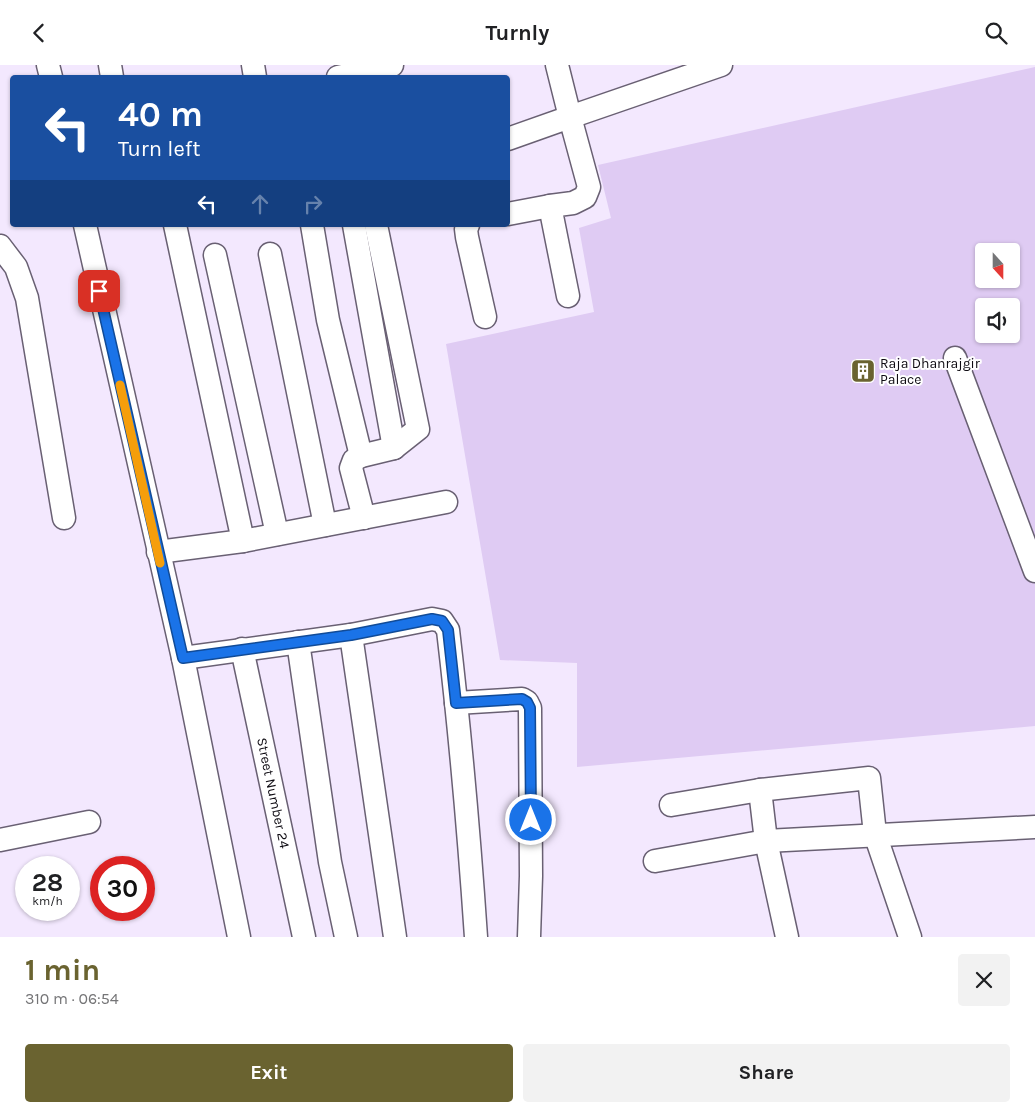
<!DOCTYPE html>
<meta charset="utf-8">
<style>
:root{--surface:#fff;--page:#f2f2f2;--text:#202124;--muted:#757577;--accent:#6a6330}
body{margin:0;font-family:Karla,sans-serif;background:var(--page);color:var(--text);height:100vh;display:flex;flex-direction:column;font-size:19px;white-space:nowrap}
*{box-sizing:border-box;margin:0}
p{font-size:16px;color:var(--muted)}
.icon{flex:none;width:28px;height:28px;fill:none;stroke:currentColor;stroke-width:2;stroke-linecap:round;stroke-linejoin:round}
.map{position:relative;height:872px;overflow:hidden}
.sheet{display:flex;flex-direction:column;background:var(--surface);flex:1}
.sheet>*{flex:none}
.banner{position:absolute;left:10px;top:10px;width:500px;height:152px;border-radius:5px;box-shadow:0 1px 4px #0004;background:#1a4fa0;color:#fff;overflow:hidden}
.needle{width:32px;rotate:159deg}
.buttons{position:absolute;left:975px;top:178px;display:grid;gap:10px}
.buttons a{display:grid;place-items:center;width:45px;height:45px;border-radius:5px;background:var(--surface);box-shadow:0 1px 4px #0004;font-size:25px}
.speed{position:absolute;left:15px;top:791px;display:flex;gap:10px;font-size:25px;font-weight:700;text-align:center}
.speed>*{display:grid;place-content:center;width:65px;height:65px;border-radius:50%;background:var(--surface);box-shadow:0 1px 4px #0004;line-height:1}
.speed small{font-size:12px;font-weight:400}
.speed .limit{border:8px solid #d22;background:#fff;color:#111}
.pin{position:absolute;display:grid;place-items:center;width:42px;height:42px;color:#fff;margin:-21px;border-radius:10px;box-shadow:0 2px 8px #0006}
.me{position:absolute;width:55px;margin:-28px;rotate:0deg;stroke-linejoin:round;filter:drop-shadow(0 0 4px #0008)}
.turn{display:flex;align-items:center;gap:18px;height:105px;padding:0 25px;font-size:22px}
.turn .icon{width:65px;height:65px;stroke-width:2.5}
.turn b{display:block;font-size:35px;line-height:42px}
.lanes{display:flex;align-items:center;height:48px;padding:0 25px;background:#0003;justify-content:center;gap:25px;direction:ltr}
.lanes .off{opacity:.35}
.round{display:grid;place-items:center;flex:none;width:52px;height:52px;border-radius:5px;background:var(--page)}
.summary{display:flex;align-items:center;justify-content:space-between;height:85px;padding:0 25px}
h1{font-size:30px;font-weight:700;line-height:38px;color:var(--accent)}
.action{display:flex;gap:10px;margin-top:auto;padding:10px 25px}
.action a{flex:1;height:58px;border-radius:5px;background:var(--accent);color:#fff;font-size:20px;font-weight:700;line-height:58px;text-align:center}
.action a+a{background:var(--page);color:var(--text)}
header{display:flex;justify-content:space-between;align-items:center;height:65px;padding:0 25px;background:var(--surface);font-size:22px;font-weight:700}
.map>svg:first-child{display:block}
</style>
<header><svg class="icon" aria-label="back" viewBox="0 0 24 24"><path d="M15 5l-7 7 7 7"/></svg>Turnly<svg class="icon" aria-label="search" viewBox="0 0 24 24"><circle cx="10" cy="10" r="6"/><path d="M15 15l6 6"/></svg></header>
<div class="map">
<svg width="1035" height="872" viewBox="0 0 1035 872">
<rect width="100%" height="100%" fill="#f3e8fe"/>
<path fill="#dfcbf3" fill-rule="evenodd" d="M1035,2v659l-458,41v-104l-77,-3 -54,-316 148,-32 -15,-84 32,-10 -13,-53zM984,186h27v28h-27zM984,241h27v28h-27z"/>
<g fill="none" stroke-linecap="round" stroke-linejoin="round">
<defs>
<g id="minor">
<polyline points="48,0 51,12"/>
<polyline points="110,0 112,12"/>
<polyline points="253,0 255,12"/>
<polyline points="557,0 570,52 721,0"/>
<polyline points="338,12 392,0"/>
<polyline points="508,74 570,52 589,122 585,132 573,138 550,141 568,231"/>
<polyline points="508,149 550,141"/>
<polyline points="85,160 183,593 239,872"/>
<polyline points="175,160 243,476"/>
<polyline points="312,160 328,255 361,391"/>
<polyline points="354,160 394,383"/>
<polyline points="468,160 466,164 467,172 485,252"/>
<polyline points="0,181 16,202 27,233 64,453"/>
<polyline points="270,189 325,460"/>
<polyline points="215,190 277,469"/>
<polyline points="955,293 1035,506"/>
<polyline points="364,453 351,403 354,395 361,391 394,383 418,364 376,160"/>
<polyline points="158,487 243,476 446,437"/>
<polyline points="351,570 395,872"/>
<polyline points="298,577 330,797 346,872"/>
<polyline points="242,584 304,872"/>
<path d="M183,593l168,-23 81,-16 10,2 6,9c12,102 21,204 28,307"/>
<polyline points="456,638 522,634 527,637 530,643 531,811 529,872"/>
<polyline points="760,725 766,776 787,872"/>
<polyline points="671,740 760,725 869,713 875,769 910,872"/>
<polyline points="0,775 89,757"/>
<polyline points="655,796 766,776 1035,762"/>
</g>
</defs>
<use href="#minor" stroke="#696073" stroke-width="25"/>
<use href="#minor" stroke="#fff" stroke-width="22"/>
</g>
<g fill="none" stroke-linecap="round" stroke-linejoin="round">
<defs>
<polyline id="route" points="99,226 183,593 351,570 432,554 442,556 448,565 456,638 522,634 527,637 530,643 531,755"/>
</defs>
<use href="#route" stroke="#114b97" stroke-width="12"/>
<use href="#route" stroke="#1a73e8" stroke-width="9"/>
<polyline stroke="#f59e0b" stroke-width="9" points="120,320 160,498"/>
</g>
<defs>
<symbol id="building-square" viewBox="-11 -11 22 22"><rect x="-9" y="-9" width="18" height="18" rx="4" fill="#6a6330" stroke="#fff"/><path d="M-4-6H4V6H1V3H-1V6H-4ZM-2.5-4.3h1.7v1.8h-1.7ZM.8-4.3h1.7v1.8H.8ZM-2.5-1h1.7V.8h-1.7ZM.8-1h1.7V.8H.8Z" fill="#fff"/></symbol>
</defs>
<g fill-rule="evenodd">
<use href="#building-square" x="849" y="292" width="28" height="28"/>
</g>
<g text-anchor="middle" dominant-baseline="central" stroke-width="4" stroke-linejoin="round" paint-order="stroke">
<g font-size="14" fill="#0e0b12" stroke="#fff" text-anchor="start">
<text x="880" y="298">Raja Dhanrajgir<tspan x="880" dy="16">Palace</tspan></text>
</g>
<g font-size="14" fill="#0e0b12" stroke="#fff">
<text transform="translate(273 728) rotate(78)">Street Number 24</text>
</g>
</g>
</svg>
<div class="buttons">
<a><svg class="needle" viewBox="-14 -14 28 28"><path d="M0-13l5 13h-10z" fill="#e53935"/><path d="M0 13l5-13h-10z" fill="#757577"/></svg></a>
<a><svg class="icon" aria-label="sound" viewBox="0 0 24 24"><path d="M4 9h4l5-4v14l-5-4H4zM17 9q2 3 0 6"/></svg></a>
</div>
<div class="speed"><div>28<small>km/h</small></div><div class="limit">30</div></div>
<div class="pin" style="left:99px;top:226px;background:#d93025"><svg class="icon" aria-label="arrive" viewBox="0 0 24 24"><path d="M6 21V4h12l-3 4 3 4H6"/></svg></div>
<svg class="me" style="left:531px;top:755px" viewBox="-20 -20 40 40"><circle r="17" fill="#1a73e8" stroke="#fff" stroke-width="3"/><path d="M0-11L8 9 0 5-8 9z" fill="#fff"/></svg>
<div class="banner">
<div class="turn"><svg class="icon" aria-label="left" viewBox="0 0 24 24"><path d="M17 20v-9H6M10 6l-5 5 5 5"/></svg><div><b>40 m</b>Turn left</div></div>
<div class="lanes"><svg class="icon" aria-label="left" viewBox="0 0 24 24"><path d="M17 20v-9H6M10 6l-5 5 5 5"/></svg><svg class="icon off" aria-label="ahead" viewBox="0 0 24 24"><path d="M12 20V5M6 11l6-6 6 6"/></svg><svg class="icon off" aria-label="right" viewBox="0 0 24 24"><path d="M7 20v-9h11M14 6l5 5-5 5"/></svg></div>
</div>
</div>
<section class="sheet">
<div class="summary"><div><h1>1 min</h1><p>310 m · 06:54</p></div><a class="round"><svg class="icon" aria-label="close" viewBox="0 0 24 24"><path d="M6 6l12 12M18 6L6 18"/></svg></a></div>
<div class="action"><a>Exit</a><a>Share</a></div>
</section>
